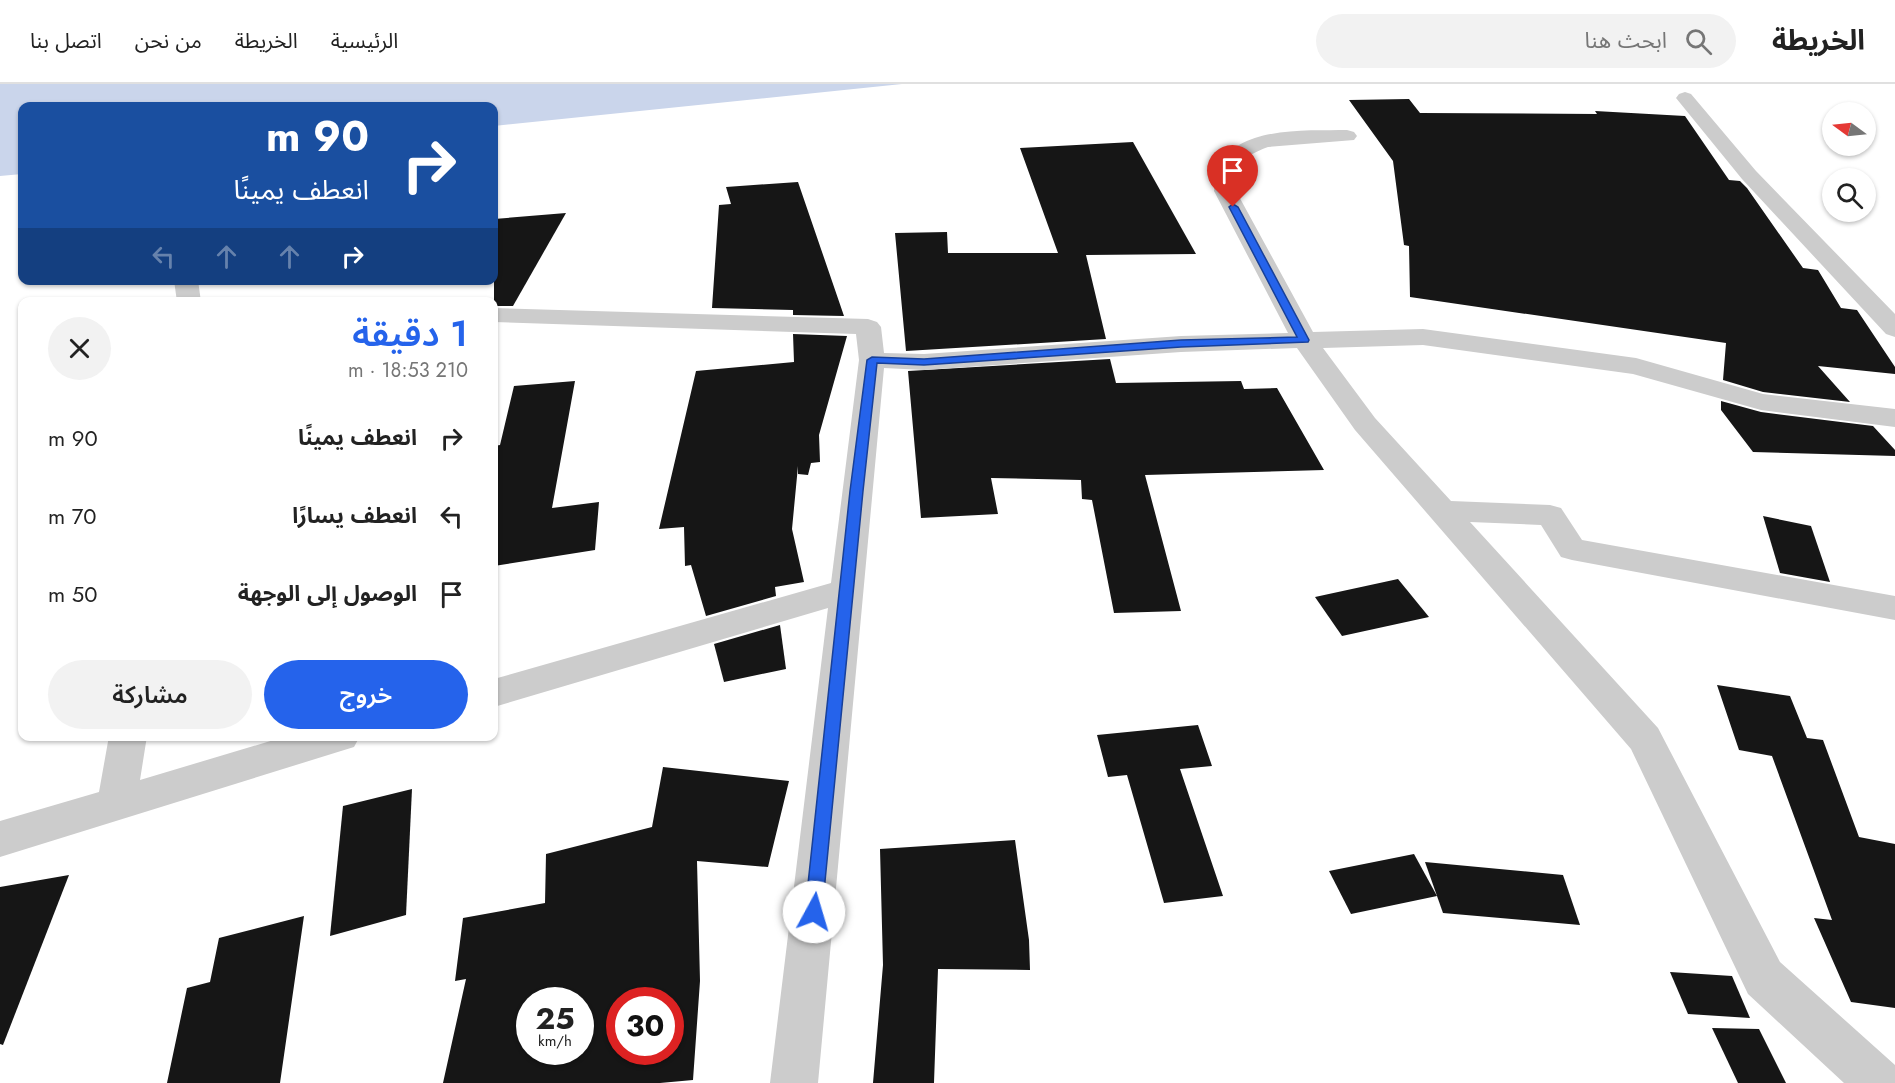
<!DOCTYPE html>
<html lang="ar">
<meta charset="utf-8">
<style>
:root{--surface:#fff;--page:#f2f2f2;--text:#222;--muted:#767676;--line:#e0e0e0;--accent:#2563eb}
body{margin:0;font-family:Jost,"Noto Sans Arabic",sans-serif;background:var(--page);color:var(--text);direction:rtl;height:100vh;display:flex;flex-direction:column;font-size:22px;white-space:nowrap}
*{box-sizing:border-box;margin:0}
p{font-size:20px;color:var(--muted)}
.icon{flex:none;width:33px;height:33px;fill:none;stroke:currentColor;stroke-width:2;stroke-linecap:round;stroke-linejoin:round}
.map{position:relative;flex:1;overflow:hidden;direction:ltr}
.sheet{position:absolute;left:18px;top:213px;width:480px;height:444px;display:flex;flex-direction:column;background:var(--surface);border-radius:12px;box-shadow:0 2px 4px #0004;direction:rtl}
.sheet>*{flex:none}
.banner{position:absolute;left:18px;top:18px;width:480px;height:183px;border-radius:12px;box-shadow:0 2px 4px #0004;direction:rtl;background:#1a4fa0;color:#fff;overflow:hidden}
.needle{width:39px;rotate:285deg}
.tools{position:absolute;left:1822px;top:18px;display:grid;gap:12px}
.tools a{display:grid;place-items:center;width:54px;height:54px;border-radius:50%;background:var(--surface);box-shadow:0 2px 4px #0004;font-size:30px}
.speed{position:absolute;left:516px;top:903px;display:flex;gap:12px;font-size:30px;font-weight:700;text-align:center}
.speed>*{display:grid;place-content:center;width:78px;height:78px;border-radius:50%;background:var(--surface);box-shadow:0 2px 4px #0004;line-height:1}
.speed small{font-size:15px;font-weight:400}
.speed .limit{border:9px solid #d22;background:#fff;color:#111}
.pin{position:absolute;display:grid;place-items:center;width:51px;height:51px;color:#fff;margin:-62px -26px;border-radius:50% 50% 50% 0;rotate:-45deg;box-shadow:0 0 6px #0007}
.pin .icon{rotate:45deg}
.me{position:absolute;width:66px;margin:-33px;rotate:6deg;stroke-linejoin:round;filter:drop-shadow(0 0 4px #0008)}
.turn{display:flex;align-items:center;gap:21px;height:126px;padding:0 30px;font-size:27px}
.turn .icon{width:78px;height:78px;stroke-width:2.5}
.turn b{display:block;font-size:42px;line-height:51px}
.lanes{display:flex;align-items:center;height:57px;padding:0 30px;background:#0003;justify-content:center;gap:30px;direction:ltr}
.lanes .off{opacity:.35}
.round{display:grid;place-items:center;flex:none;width:63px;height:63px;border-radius:32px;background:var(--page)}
.headline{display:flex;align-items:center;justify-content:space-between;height:102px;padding:0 30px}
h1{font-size:36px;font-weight:600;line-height:45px;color:var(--accent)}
.cta{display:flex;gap:12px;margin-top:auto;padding:12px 30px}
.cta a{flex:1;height:69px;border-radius:36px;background:var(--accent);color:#fff;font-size:24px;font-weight:600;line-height:69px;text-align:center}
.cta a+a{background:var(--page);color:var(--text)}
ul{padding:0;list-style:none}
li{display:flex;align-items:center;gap:18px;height:78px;padding:0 30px}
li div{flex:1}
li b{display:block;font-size:22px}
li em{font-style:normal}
header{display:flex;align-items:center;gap:36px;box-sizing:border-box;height:84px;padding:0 30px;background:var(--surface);border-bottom:2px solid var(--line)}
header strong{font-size:28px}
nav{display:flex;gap:33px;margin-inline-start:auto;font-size:21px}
.search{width:420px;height:54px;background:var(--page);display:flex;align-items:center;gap:15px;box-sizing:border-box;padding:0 21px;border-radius:33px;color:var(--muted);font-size:22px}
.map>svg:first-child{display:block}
</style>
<header>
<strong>الخريطة</strong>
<div class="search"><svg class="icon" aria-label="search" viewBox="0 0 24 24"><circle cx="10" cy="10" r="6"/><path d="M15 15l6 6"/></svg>ابحث هنا</div>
<nav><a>الرئيسية</a><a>الخريطة</a><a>من نحن</a><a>اتصل بنا</a></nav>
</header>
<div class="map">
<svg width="1895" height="999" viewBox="0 0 1895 999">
<rect width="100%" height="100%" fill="#fff"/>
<polygon fill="#cad5eb" points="0,0 902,0 494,42 494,22 22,22 22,90 0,92"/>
<g fill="#161616" fill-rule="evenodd">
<polygon points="1409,15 1420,29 1597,30 1595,27 1685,32 1729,96 1740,97 1747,104 1803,184 1818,186 1841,224 1857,226 1895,283 1895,290 1818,282 1850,318 1763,308 1723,296 1726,259 1410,213 1409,162 1404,161 1393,77 1349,16"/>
<polygon points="1133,58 1196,170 1086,171 1106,255 906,267 895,149 947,148 948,169 1058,169 1020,64"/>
<polygon points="798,98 844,232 793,231 793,226 712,224 719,121 731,120 726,103"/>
<polygon points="566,129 513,222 494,222 494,135"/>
<polygon points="793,250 847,252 819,351 820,378 811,379 808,391 798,390 798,382 792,445 804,498 775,503 776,512 706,532 691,481 685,482 684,443 659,445 696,287 794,278"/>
<polygon points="1110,275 1116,299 1241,297 1244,305 1277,304 1324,386 1145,391 1181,527 1114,529 1092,416 1082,415 1081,396 991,394 998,430 921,434 908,287"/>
<polygon points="575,297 552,424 599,418 595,466 494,482 494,362 500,361 514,302"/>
<polygon points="1721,317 1761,328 1873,342 1895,366 1895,372 1753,368 1721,326"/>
<polygon points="1763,432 1811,442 1830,498 1780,489"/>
<polygon points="1398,495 1429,533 1342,552 1315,513"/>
<polygon points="780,541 786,585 724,598 714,560"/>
<polygon points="1717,601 1790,612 1807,654 1823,656 1859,753 1895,760 1895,924 1851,918 1814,834 1832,836 1772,672 1739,666"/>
<polygon points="1198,641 1212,682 1180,685 1223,812 1164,819 1127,691 1108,693 1097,651"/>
<path d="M663,683l126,14 -21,86 -71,-6 3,120 -7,99 -33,3h-217l23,-104 -11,2 8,-63 82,-15 1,-49 106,-27zM530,916h50v52h-50zM620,916h50v52h-50z"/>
<polygon points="412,705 406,831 330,852 343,722"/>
<polygon points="1015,756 1029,856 1030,886 938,885 934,999 873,999 883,881 880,765"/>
<polygon points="1414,770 1437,812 1351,830 1329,787"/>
<polygon points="1425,778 1563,791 1580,841 1443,829"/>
<polygon points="69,791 3,961 0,960 0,803"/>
<polygon points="304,832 280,999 167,999 187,904 210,898 219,854"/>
<polygon points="1670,888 1732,892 1750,934 1688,930"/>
<polygon points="1712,944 1759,945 1786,999 1738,999"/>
</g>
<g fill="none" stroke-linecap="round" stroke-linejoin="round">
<g fill="#ccc" fill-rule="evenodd">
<polygon points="1685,8 1691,10 1756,87 1895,230 1895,253 1886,250 1742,95 1676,14 1679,10"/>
<path d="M1347,46l7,2 3,4 -3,4 -86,7c-27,10 -30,17 -32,44l77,141 110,-3 213,29 127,36 132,15v18l-134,-17 -128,-36 -210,-29 -100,3 52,70 76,83 99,4 11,3 21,32 313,56v24l-323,-60 -11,-3 -20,-32 -71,-3 188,206 122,234 115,103v18h-51l-96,-89 -117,-245 -276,-319 -58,-82 -116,4 -257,18 -40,-2 -66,715h-48l58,-475 -334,99v-28l337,-96 28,-223 -3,-26 -362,-12v-14l374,11 9,3 4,5 3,26 40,1 257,-18 107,-3 -74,-142c1,-7 1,-16 4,-23 19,-43 90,-37 129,-38z"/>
<polygon points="174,196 198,196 201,218 177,218"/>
<polygon points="109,652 147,652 140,696 287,652 360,652 354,663 341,667 0,773 0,737 99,708"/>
</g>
</g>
<polygon fill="#2563eb" stroke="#184099" stroke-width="1.5" points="1233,120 1238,123 1309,256 1308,258 1181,263 924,281 877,279 863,407 822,828 820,834 814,836 807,834 805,828 850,407 867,276 872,273 924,275 1181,256 1297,253 1229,123"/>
</svg>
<div class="tools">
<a><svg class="needle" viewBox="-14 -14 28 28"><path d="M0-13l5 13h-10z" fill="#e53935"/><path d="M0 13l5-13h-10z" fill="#767676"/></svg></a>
<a><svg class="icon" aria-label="search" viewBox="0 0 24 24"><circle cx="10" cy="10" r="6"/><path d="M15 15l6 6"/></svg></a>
</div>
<div class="speed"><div>25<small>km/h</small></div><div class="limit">30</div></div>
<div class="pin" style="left:1233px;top:123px;background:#d93025"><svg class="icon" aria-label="arrive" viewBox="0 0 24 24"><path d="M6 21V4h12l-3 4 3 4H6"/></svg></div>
<svg class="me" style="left:814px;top:828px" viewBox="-20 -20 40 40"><circle r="19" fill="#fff"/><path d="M0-13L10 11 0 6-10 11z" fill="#2563eb"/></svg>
<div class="banner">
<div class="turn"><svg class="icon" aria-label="right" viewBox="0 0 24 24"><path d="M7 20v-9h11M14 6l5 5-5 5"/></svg><div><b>90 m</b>انعطف يمينًا</div></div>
<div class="lanes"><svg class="icon off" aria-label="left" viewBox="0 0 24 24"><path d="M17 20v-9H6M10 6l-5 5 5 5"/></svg><svg class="icon off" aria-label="ahead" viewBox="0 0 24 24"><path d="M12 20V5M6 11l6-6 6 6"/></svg><svg class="icon off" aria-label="ahead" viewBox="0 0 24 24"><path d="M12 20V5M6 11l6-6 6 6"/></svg><svg class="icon" aria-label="right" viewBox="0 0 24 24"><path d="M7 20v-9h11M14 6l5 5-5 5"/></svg></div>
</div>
<section class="sheet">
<div class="headline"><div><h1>1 دقيقة</h1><p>210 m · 18:53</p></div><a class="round"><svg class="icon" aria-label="close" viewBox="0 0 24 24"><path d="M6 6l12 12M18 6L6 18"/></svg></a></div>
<ul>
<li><svg class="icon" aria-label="right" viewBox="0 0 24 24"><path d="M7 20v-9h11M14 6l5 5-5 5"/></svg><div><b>انعطف يمينًا</b></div><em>90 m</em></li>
<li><svg class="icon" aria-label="left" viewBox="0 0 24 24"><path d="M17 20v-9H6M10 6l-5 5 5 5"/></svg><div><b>انعطف يسارًا</b></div><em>70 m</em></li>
<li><svg class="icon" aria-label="arrive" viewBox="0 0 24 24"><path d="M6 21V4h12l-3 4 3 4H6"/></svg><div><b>الوصول إلى الوجهة</b></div><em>50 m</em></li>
</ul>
<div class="cta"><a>خروج</a><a>مشاركة</a></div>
</section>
</div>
